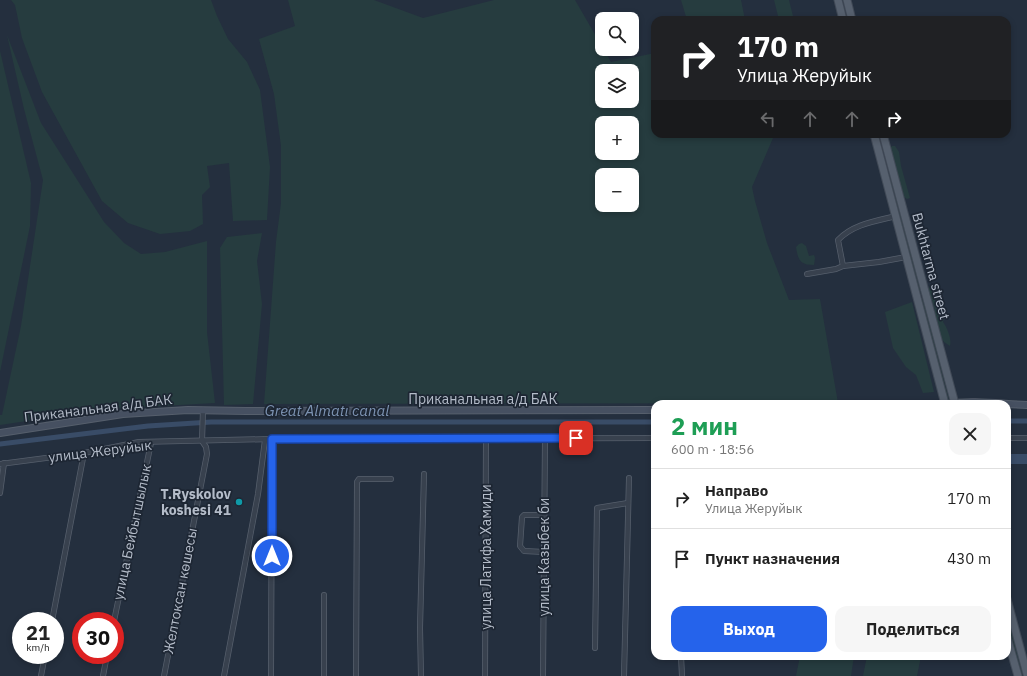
<!DOCTYPE html>
<html lang="ru">
<meta charset="utf-8">
<style>
:root{--surface:#fff;--page:#f6f6f6;--text:#222;--muted:#767676;--line:#e0e0e0;--accent:#2563eb}
body{margin:0;font-family:"IBM Plex Sans",sans-serif;background:var(--page);color:var(--text);height:100vh;display:flex;flex-direction:column;font-size:15px;white-space:nowrap}
*{box-sizing:border-box;margin:0}
p{font-size:13px;color:var(--muted)}
.icon{flex:none;width:22px;height:22px;fill:none;stroke:currentColor;stroke-width:2;stroke-linecap:round;stroke-linejoin:round}
.map{position:relative;flex:1;overflow:hidden}
.side{position:absolute;left:651px;top:400px;width:360px;height:260px;display:flex;flex-direction:column;background:var(--surface);border-radius:12px;box-shadow:0 2px 6px #0003}
.side>*{flex:none}
.hud{position:absolute;left:651px;top:16px;width:360px;height:122px;border-radius:12px;box-shadow:0 2px 6px #0003;background:#202124;color:#fff;overflow:hidden}
.controls{position:absolute;left:595px;top:12px;display:grid;gap:8px}
.controls a{display:grid;place-items:center;width:44px;height:44px;border-radius:8px;background:var(--surface);box-shadow:0 2px 6px #0003;font-size:20px}
.speed{position:absolute;left:12px;top:612px;display:flex;gap:8px;font-size:20px;font-weight:700;text-align:center}
.speed>*{display:grid;place-content:center;width:52px;height:52px;border-radius:50%;background:var(--surface);box-shadow:0 2px 6px #0003;line-height:1}
.speed small{font-size:10px;font-weight:400}
.speed .limit{border:6px solid #d22;background:#fff;color:#111}
.pin{position:absolute;display:grid;place-items:center;width:34px;height:34px;color:#fff;margin:-17px;border-radius:8px;box-shadow:0 2px 6px #0006}
.me{position:absolute;width:44px;margin:-22px;rotate:0deg;stroke-linejoin:round;filter:drop-shadow(0 0 3px #0008)}
.turn{display:flex;align-items:center;gap:14px;height:84px;padding:0 20px;font-size:18px}
.turn .icon{width:52px;height:52px;stroke-width:2.5}
.turn b{display:block;font-size:28px;line-height:34px}
.lanes{display:flex;align-items:center;height:38px;padding:0 20px;background:#0003;justify-content:center;gap:20px;direction:ltr}
.lanes .off{opacity:.35}
.round{display:grid;place-items:center;flex:none;width:42px;height:42px;border-radius:12px;background:var(--page)}
.head{display:flex;align-items:center;justify-content:space-between;height:68px;padding:0 20px}
h1{font-size:24px;font-weight:700;line-height:30px;color:#1e9e55}
.cta{display:flex;gap:8px;margin-top:auto;padding:8px 20px}
.cta a{flex:1;height:46px;border-radius:12px;background:var(--accent);color:#fff;font-size:16px;font-weight:700;line-height:46px;text-align:center}
.cta a+a{background:var(--page);color:var(--text)}
ul{padding:0;list-style:none}
li{display:flex;align-items:center;gap:12px;height:60px;padding:0 20px;border-top:1px solid var(--line)}
li div{flex:1}
li b{display:block;font-size:15px}
li em{font-style:normal}
.map>svg:first-child{display:block}
</style>
<div class="map">
<svg width="1027" height="676" viewBox="0 0 1027 676">
<rect width="100%" height="100%" fill="#242f3e"/>
<g fill="#263c3f" fill-rule="evenodd">
<polygon points="11,0 211,0 217,16 228,39 247,62 260,90 270,167 267,220 233,221 229,163 207,166 210,187 202,195 203,224 190,231 160,234 128,223 102,201 42,92 22,38 15,5"/>
<path d="M288,0h86l49,18 71,-18h81l36,62 44,-9v81h117l1,4 -21,49 3,14 12,42 22,57 31,-1 18,104 -574,1 12,-162 5,-39v-57l-7,-52 -15,-55 36,-13zM602,71h30v30h-30zM602,123h30v30h-30zM602,175h30v30h-30z"/>
<polygon points="681,0 741,0 745,20 687,20"/>
<polygon points="774,0 789,0 794,20 779,20"/>
<polygon points="7,35 41,123 104,222 124,243 141,254 165,252 207,241 207,332 215,403 108,409 0,425 0,415 2,415 21,326 43,180 24,109"/>
<polygon points="0,51 31,183 30,226 0,372"/>
<polygon points="892,146 895,146 899,152 901,166 910,198 907,199 904,197 890,148"/>
<polygon points="889,176 891,179 921,290 920,291 918,291"/>
<polygon points="262,233 257,261 262,304 253,404 224,405 220,248 227,237"/>
<path d="M802,243l4,3 3,10 5,-1 1,3 -1,7c-14,0 -16,-5 -18,-18l3,-3z"/>
<path d="M930,286h3l5,2 3,10 -2,8 5,11 -1,5c4,5 9,18 7,24l-6,-4 -5,-7 -5,-21 1,-4 -7,-20z"/>
<polygon points="922,299 924,301 950,404 947,404 921,300"/>
<polygon points="912,302 934,392 923,393 916,375 906,367 893,348 885,312"/>
<polygon points="1007,614 1024,676 1021,676 1007,624"/>
<polygon points="800,656 854,656 851,676 796,676"/>
<polygon points="867,656 921,656 917,676 863,676"/>
</g>
<rect fill="#394c67" x="1007" y="454" width="20" height="10"/>
<g fill="none" stroke-linecap="round" stroke-linejoin="round">
<g stroke="#394c67" stroke-width="5">
<polyline points="1007,421 1027,421"/>
<polyline points="0,444 148,426 211,422 655,422"/>
</g>
<defs>
<g id="street">
<polyline points="843,266 879,262 906,257"/>
<path d="M807,274l29,-5 7,-3 -5,-26c15,-16 38,-19 58,-24"/>
<polyline points="1007,438 1027,438"/>
<polyline points="0,464 84,453 139,442 272,439 655,438"/>
<polyline points="0,493 4,463"/>
<polyline points="544,515 524,515 522,517 520,546 524,551 544,552"/>
<polyline points="52,621 84,453"/>
<polyline points="114,621 151,443"/>
<polyline points="595,648 597,508 628,503"/>
<polyline points="681,656 682,676"/>
<polyline points="41,676 45,655"/>
<polyline points="103,676 107,655"/>
<polyline points="164,676 207,454 206,447 202,441 203,410"/>
<polyline points="224,676 258,494 265,440"/>
<polyline points="271,676 272,439"/>
<polyline points="324,676 324,595"/>
<polyline points="356,676 357,482 359,479 391,479"/>
<polyline points="421,676 420,628 424,474"/>
<polyline points="485,676 486,438"/>
<polyline points="543,676 545,438"/>
<polyline points="624,676 629,478"/>
</g>
<g id="secondary">
<path d="M946,404c27,-4 54,0 81,1"/>
<polyline points="0,433 123,414 188,410 246,411 655,410"/>
</g>
<g id="primary">
<polyline points="838,0 843,20"/>
<polyline points="847,0 852,20"/>
<polyline points="874,134 945,404"/>
<polyline points="883,134 955,404"/>
<polyline points="1007,599 1027,674"/>
<polyline points="1007,637 1018,676"/>
</g>
</defs>
<use href="#street" stroke="#565f6c" stroke-width="6"/>
<use href="#secondary" stroke="#565f6c" stroke-width="8"/>
<use href="#primary" stroke="#414a57" stroke-width="9"/>
<use href="#street" stroke="#38414e" stroke-width="4.5"/>
<use href="#secondary" stroke="#465061" stroke-width="6"/>
<use href="#primary" stroke="#56606e" stroke-width="7"/>
</g>
<g fill="none" stroke-linecap="round" stroke-linejoin="round">
<defs>
<polyline id="route" points="272,556 272,439 576,438"/>
</defs>
<use href="#route" stroke="#184099" stroke-width="10"/>
<use href="#route" stroke="#2563eb" stroke-width="7"/>
</g>
<circle fill="#0f9aa8" stroke="#1d2633" stroke-width="1.5" cx="239" cy="502" r="4"/>
<g text-anchor="middle" dominant-baseline="central" stroke-width="3.5" stroke-linejoin="round" paint-order="stroke">
<g font-size="14" fill="#b4bcc9" stroke="#1d2633">
<text transform="translate(931 266) rotate(75)">Bukhtarma street</text>
<text x="483" y="399">Приканальная а/д БАК</text>
<text transform="translate(98 408) rotate(-7)">Приканальная а/д БАК</text>
<text transform="translate(100 451) rotate(-7)">улица Жеруйык</text>
<text transform="translate(132 532) rotate(-78)">улица Бейбытшылык</text>
<text transform="translate(486 557) rotate(-90)">улица Латифа Хамиди</text>
<text transform="translate(544 557) rotate(-90)">улица Казыбек би</text>
<text transform="translate(180 591) rotate(-79)">Желтоксан көшесы</text>
</g>
<g font-size="14" font-weight="bold" fill="#b4bcc9" stroke="#1d2633" text-anchor="end">
<text x="231" y="494">T.Ryskolov<tspan x="231" dy="16">koshesi 41</tspan></text>
</g>
<g font-size="15" font-style="italic" fill="#7c92b1" stroke="#1d2633">
<text x="327" y="410">Great Almatı canal</text>
</g>
</g>
</svg>
<div class="controls">
<a><svg class="icon" aria-label="search" viewBox="0 0 24 24"><circle cx="10" cy="10" r="6"/><path d="M15 15l6 6"/></svg></a>
<a><svg class="icon" aria-label="layers" viewBox="0 0 24 24"><path d="M12 4l9 5-9 5-9-5zM3 14l9 5 9-5"/></svg></a>
<a>+</a>
<a>−</a>
</div>
<div class="speed"><div>21<small>km/h</small></div><div class="limit">30</div></div>
<div class="pin" style="left:576px;top:438px;background:#d93025"><svg class="icon" aria-label="arrive" viewBox="0 0 24 24"><path d="M6 21V4h12l-3 4 3 4H6"/></svg></div>
<svg class="me" style="left:272px;top:556px" viewBox="-20 -20 40 40"><circle r="17" fill="#2563eb" stroke="#fff" stroke-width="3"/><path d="M0-11L8 9 0 5-8 9z" fill="#fff"/></svg>
<div class="hud">
<div class="turn"><svg class="icon" aria-label="right" viewBox="0 0 24 24"><path d="M7 20v-9h11M14 6l5 5-5 5"/></svg><div><b>170 m</b>Улица Жеруйык</div></div>
<div class="lanes"><svg class="icon off" aria-label="left" viewBox="0 0 24 24"><path d="M17 20v-9H6M10 6l-5 5 5 5"/></svg><svg class="icon off" aria-label="ahead" viewBox="0 0 24 24"><path d="M12 20V5M6 11l6-6 6 6"/></svg><svg class="icon off" aria-label="ahead" viewBox="0 0 24 24"><path d="M12 20V5M6 11l6-6 6 6"/></svg><svg class="icon" aria-label="right" viewBox="0 0 24 24"><path d="M7 20v-9h11M14 6l5 5-5 5"/></svg></div>
</div>
<section class="side">
<div class="head"><div><h1>2 мин</h1><p>600 m · 18:56</p></div><a class="round"><svg class="icon" aria-label="close" viewBox="0 0 24 24"><path d="M6 6l12 12M18 6L6 18"/></svg></a></div>
<ul>
<li><svg class="icon" aria-label="right" viewBox="0 0 24 24"><path d="M7 20v-9h11M14 6l5 5-5 5"/></svg><div><b>Направо</b><p>Улица Жеруйык</p></div><em>170 m</em></li>
<li><svg class="icon" aria-label="arrive" viewBox="0 0 24 24"><path d="M6 21V4h12l-3 4 3 4H6"/></svg><div><b>Пункт назначения</b></div><em>430 m</em></li>
</ul>
<div class="cta"><a>Выход</a><a>Поделиться</a></div>
</section>
</div>
